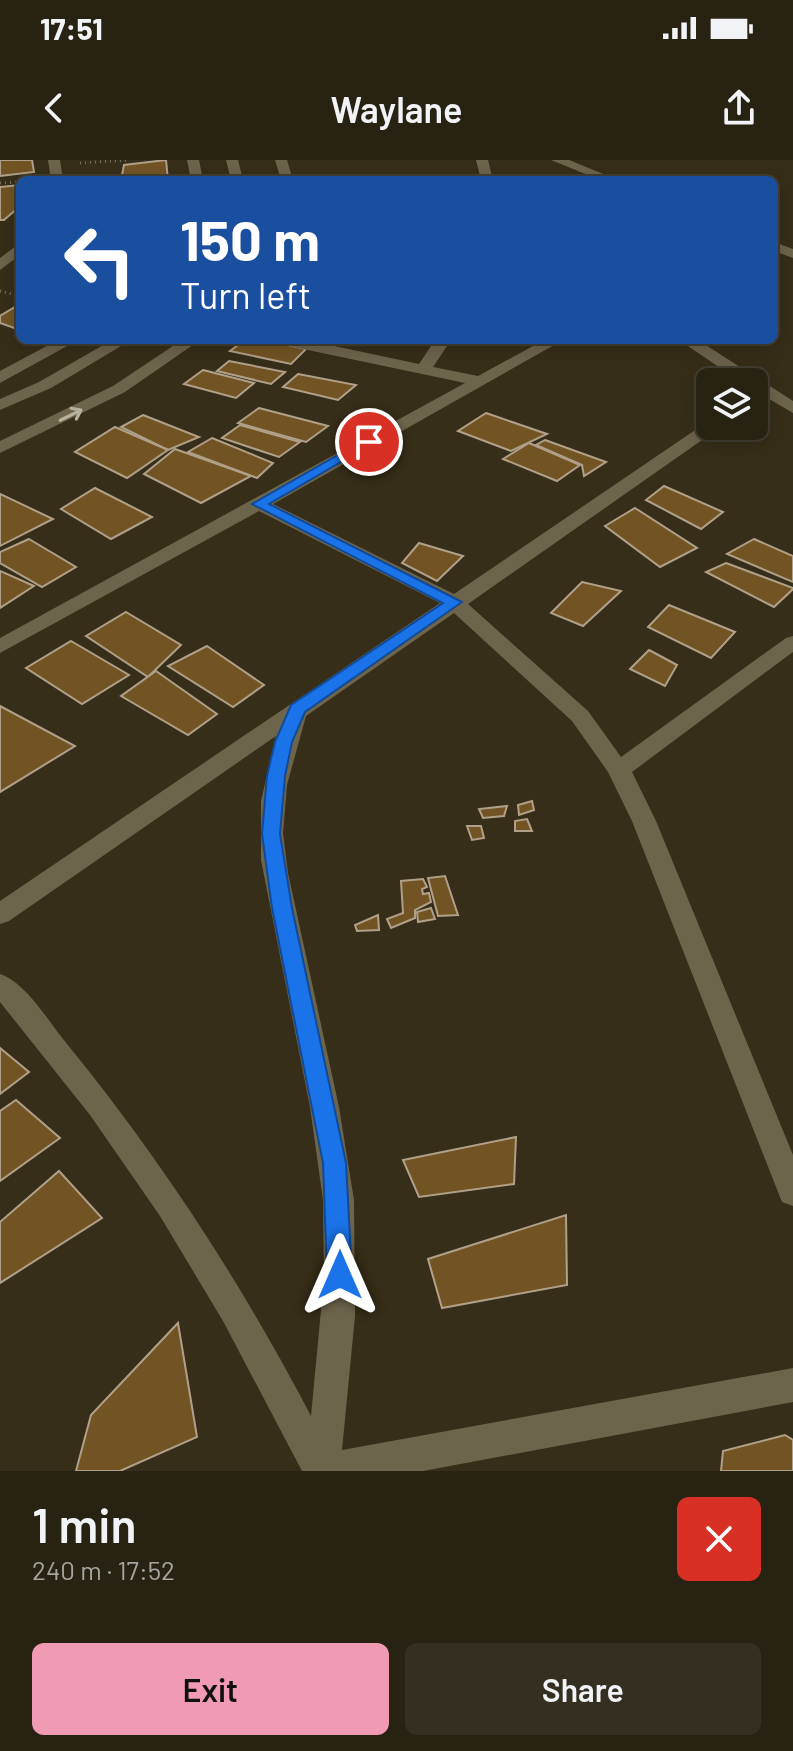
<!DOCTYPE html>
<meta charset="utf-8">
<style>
:root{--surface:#282212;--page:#342f20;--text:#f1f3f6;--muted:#a5a49f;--line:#443f32;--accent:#f19ab3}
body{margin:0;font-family:Barlow,sans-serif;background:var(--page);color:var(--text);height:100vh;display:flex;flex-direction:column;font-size:30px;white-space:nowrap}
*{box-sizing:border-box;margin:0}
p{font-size:26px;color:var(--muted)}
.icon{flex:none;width:44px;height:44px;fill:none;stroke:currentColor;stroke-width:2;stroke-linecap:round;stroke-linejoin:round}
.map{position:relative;height:1311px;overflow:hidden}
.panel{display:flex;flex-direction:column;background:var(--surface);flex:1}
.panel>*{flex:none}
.banner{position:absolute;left:16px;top:16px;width:762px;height:168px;border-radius:12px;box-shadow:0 4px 20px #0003,0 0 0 2px var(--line);background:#1a4fa0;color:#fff;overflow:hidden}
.buttons{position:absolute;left:696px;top:208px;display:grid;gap:16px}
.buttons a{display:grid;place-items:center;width:72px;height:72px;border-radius:12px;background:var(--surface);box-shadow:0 4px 20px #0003,0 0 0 2px var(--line);font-size:40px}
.pin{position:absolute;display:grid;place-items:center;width:68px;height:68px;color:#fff;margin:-34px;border:4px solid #fff;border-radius:50%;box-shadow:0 2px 8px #0007}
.me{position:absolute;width:88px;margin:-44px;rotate:0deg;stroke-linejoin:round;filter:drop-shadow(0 0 6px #0008)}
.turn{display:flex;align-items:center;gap:28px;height:168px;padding:0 32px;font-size:36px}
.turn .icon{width:104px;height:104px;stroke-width:2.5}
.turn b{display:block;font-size:56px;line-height:68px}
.round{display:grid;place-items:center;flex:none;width:84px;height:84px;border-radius:12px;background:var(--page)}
.head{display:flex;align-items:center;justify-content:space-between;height:136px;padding:0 32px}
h1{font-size:48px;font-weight:600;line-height:60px}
.button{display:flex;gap:16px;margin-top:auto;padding:16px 32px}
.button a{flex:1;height:92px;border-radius:12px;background:var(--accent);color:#111;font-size:32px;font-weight:600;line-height:92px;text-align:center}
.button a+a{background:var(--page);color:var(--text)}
.status{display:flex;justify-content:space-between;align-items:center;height:56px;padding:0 40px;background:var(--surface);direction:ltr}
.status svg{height:22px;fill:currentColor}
header{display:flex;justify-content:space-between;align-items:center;height:104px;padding:0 32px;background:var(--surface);font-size:36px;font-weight:600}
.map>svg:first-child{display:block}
</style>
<div class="status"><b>17:51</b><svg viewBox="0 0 49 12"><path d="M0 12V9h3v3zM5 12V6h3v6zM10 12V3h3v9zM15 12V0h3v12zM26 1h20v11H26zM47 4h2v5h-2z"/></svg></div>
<header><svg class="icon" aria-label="back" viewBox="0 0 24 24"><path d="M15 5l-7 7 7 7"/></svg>Waylane<svg class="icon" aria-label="share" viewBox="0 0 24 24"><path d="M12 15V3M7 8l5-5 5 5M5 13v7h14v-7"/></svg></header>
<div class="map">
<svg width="793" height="1311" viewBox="0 0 793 1311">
<rect width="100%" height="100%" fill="#362e18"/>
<g fill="#725424" stroke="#b1a089" stroke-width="2">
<polygon points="0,0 32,0 34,12 0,16"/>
<polygon points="166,0 168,20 121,20 124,5"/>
<polygon points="20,25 20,46 4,60 0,60 0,27"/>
<polygon points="20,144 20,170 0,163 0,156"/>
<polygon points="245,180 266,180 306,189 291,204 230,191"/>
<polygon points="229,201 285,212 271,224 217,211"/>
<polygon points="203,210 254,223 236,238 184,224"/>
<polygon points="298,214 356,225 338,240 283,227"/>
<polygon points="259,248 328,266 306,282 238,263"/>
<polygon points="486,253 547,274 511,291 458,271"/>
<polygon points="143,255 199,277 168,290 121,267"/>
<polygon points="240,265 300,282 279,297 222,278"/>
<polygon points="115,267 168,290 127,318 75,292"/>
<polygon points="212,278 273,303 257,318 188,292"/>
<polygon points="545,280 606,302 584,316 582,305 536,285"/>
<polygon points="529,283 580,305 557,321 503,299"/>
<polygon points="175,289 251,316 201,343 144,314"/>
<polygon points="664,326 723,352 701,369 646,340"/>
<polygon points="95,328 152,357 111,379 61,349"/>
<polygon points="0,334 53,359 0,386"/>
<polygon points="635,348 697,388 660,407 605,366"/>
<polygon points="29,379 76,407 42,427 0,403 0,392"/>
<polygon points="754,379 793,396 793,422 727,394"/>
<polygon points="419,383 463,396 437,421 402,403"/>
<polygon points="726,403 793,428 793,429 774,447 706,412"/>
<polygon points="0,411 34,426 0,448"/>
<polygon points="582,422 621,431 583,466 551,453"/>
<polygon points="669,445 735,472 711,498 648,467"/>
<polygon points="126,452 181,485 148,517 86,476"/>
<polygon points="71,481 129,515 82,544 26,508"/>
<polygon points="207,486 264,525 233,547 168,506"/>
<polygon points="649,490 677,505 665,526 630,509"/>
<polygon points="156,511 217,554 188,575 121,536"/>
<polygon points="0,546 75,586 0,632"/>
<polygon points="532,641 534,650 519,655 518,645"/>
<polygon points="507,646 504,656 483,658 479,649"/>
<polygon points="527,659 532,671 515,671 515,661"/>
<polygon points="467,666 481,666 484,678 472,680"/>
<polygon points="445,716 458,755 438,756 428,718"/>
<polygon points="423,719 427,727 422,729 423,734 429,733 431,742 415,750 415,758 391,768 387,759 403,753 401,721"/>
<polygon points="431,748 435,759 418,762 417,752"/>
<polygon points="378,755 379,770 357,771 355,765"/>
<polygon points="0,888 29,912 0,934"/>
<polygon points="16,940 60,978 0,1021 0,951"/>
<polygon points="516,977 514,1024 419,1037 403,1000"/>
<polygon points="59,1011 102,1058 0,1123 0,1062"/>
<polygon points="566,1055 567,1125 442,1148 428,1099"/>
<polygon points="178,1163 197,1277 120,1311 76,1311 91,1255"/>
<polygon points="785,1275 793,1280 793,1311 721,1311 723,1291"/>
</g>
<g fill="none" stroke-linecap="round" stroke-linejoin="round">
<g stroke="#7a7360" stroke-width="3" stroke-dasharray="1 4" stroke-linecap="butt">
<polyline points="80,3 128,0"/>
<polyline points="0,23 20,22"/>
<polyline points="0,131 20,136"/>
</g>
<g fill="#6d644c" fill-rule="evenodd">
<polygon points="48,0 60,0 63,20 51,20"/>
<polygon points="187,0 199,0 203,20 191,20"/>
<polygon points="476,0 488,0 493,20 481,20"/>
<polygon points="551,0 569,0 618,20 600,20"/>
<polygon points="774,82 793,89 793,98 774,91"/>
<polygon points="20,83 20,95 0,110 0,98"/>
<polygon points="58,180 78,180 0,223 0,211"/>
<path d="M276,180h30l113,24 16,-24h16l-18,27 45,9 66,-36h19l-290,164 181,90 253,-172h3v4h12l-254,178 120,107 33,46 165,-119 7,-2v16l-161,120 24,49 137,334v51l-11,-4 -4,-10 -146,-371 -24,-49 -36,-51 -118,-108 -148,103 -19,69 -4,48 5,40 51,234 15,93 1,116 -13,134 451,-82v34l-370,69h-121l-79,-150 -63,-105 -70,-101 -90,-113v-28c26,9 46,44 63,65 96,117 178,243 248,377l13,-138 -1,-78 -13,-93 -49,-247v-59l15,-65 -267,185 -9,3v-23l440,-298 -181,-92 -259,142v-15l465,-255 -181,-38z"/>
<polygon points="679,180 698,180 793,241 793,253 754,230 754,222 741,222"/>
</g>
<g fill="#6d644c" fill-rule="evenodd">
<polygon points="226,0 238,0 243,20 231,20"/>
<polygon points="275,0 287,0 293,20 281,20"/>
<polygon points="112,180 131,180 51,228 0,250 0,239 39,222"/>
<polygon points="182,180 200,180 125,232 0,293 0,281 113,226"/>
</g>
</g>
<defs><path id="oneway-shaft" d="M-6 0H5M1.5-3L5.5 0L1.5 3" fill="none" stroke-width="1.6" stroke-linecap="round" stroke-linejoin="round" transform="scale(2)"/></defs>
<use stroke="#b7b19f" href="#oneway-shaft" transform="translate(71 255) rotate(-26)"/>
<polygon fill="#1a73e8" stroke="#114b97" stroke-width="2" points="364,280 375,282 269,344 462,442 305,552 292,582 285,616 280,674 292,748 346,1003 352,1115 348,1123 340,1126 331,1123 327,1115 323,1003 272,748 262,674 267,616 275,582 291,545 443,443 252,344"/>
</svg>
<div class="buttons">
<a><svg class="icon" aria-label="layers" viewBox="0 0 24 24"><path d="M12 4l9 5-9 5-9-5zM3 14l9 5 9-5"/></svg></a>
</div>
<div class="pin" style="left:369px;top:282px;background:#d93025"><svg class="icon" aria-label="arrive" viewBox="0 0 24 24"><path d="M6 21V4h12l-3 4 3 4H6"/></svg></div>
<svg class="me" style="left:340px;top:1115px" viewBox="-20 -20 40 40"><path d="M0-17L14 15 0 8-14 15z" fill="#1a73e8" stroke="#fff" stroke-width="4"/></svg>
<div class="banner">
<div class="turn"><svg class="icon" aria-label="left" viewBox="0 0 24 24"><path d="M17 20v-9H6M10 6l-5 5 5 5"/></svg><div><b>150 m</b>Turn left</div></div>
</div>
</div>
<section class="panel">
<div class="head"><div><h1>1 min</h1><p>240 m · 17:52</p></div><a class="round" style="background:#d93025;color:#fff"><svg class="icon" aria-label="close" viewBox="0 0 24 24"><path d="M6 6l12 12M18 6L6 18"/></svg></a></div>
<div class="button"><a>Exit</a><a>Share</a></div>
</section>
